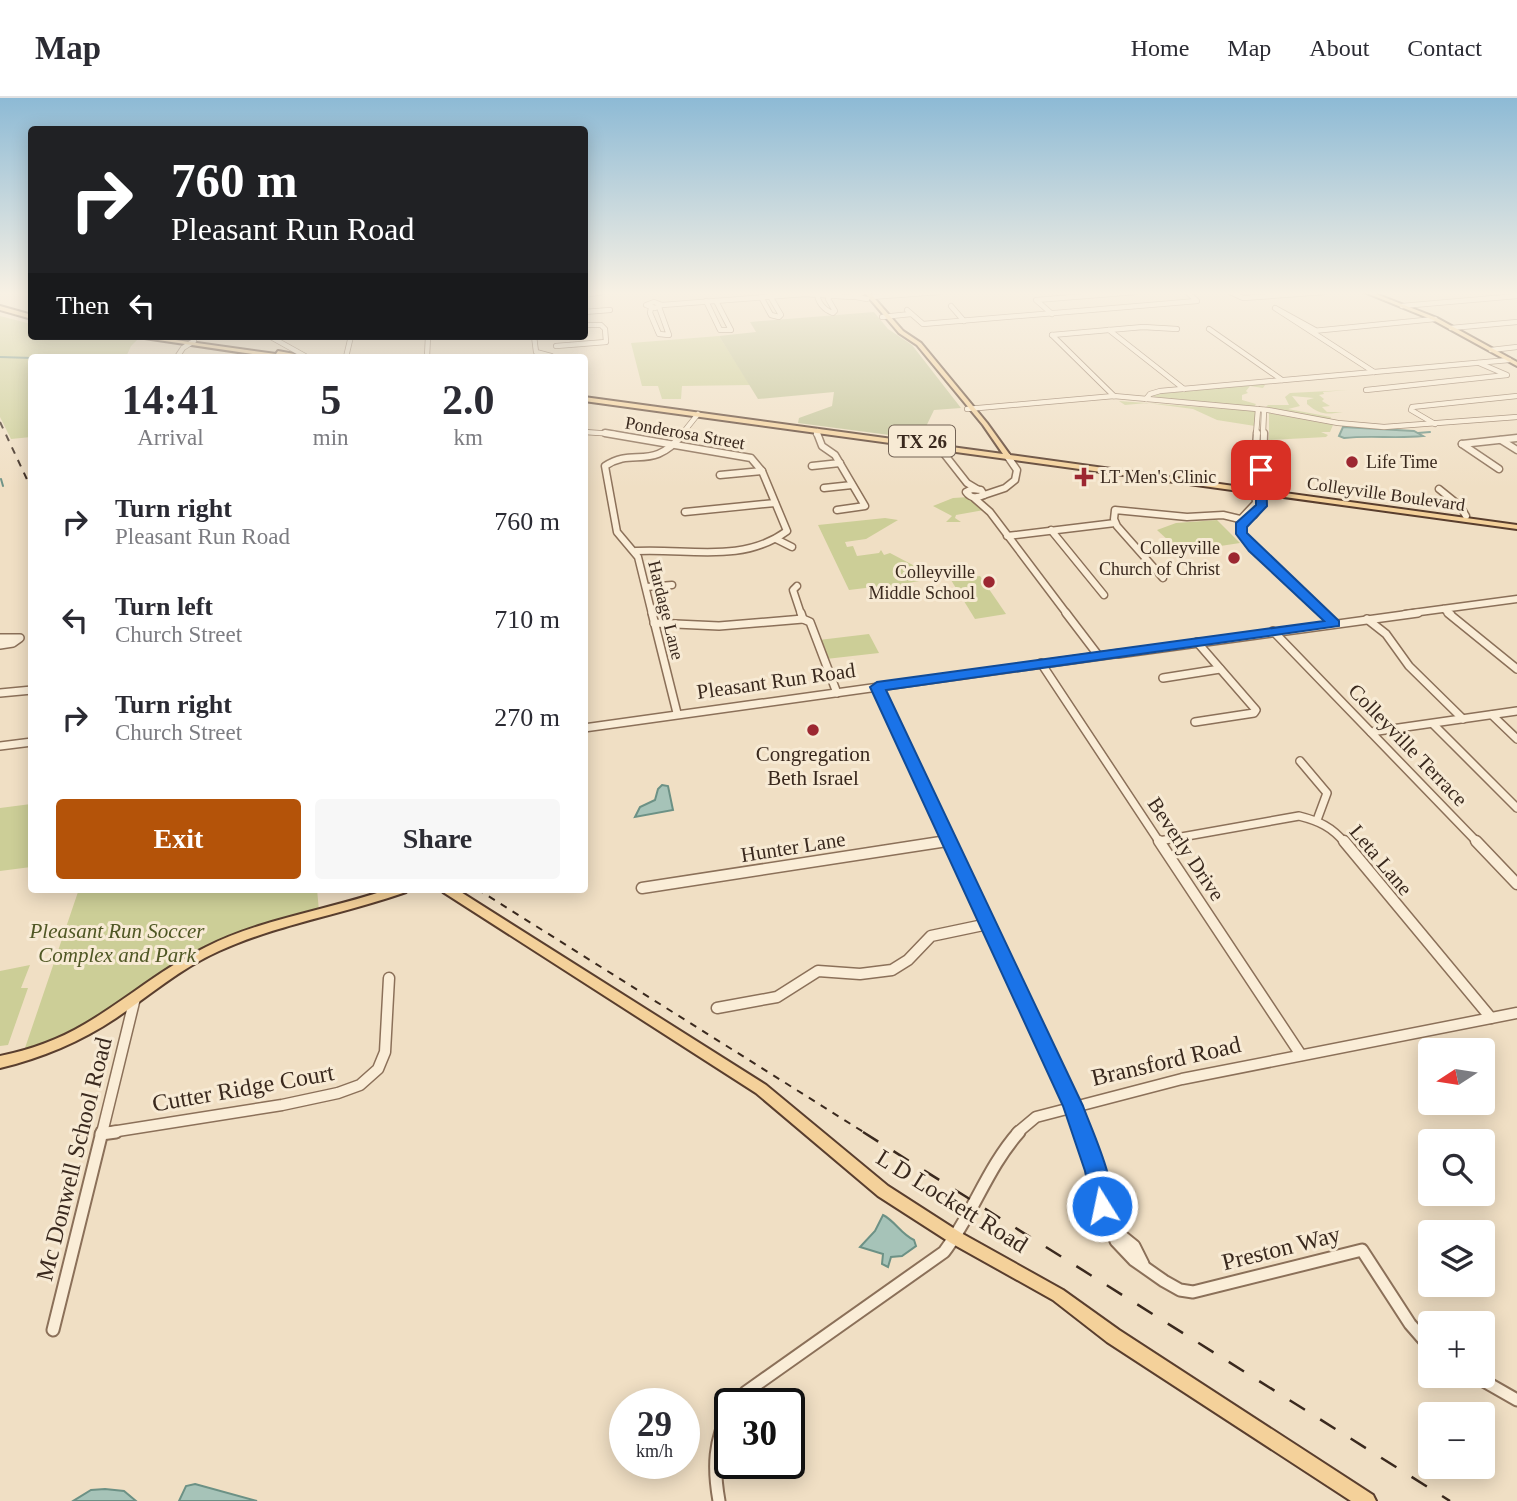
<!DOCTYPE html>
<meta charset="utf-8">
<style>
:root{--surface:#fff;--page:#f7f7f7;--text:#2b2b33;--muted:#7c7c81;--line:#e1e1e2;--accent:#b45309}
body{margin:0;font-family:"Times New Roman",serif;background:var(--page);color:var(--text);height:100vh;display:flex;flex-direction:column;font-size:26px;white-space:nowrap}
*{box-sizing:border-box;margin:0}
p{font-size:23px;color:var(--muted)}
.icon{flex:none;width:38px;height:38px;fill:none;stroke:currentColor;stroke-width:2;stroke-linecap:round;stroke-linejoin:round}
.map{position:relative;flex:1;overflow:hidden}
.sheet{position:absolute;left:28px;top:256px;width:560px;height:539px;display:flex;flex-direction:column;background:var(--surface);border-radius:7px;box-shadow:0 4px 18px #0003}
.sheet>*{flex:none}
.guide{position:absolute;left:28px;top:28px;width:560px;height:214px;border-radius:7px;box-shadow:0 4px 18px #0003;background:#202124;color:#fff;overflow:hidden}
.needle{width:46px;rotate:258deg}
.tools{position:absolute;left:1418px;top:940px;display:grid;gap:14px}
.tools a{display:grid;place-items:center;width:77px;height:77px;border-radius:7px;background:var(--surface);box-shadow:0 4px 18px #0003;font-size:35px}
.speed{position:absolute;left:609px;top:1290px;display:flex;gap:14px;font-size:35px;font-weight:700;text-align:center}
.speed>*{display:grid;place-content:center;width:91px;height:91px;border-radius:50%;background:var(--surface);box-shadow:0 4px 18px #0003;line-height:1}
.speed small{font-size:18px;font-weight:400}
.speed .limit{border:4px solid #111;border-radius:10px;background:#fff;color:#111}
.pin{position:absolute;display:grid;place-items:center;width:60px;height:60px;color:#fff;margin:-30px;border-radius:14px;box-shadow:0 4px 10px #0006}
.me{position:absolute;width:77px;margin:-38px;rotate:350deg;stroke-linejoin:round;filter:drop-shadow(0 0 5px #0008)}
.turn{display:flex;align-items:center;gap:24px;height:147px;padding:0 28px;font-size:32px}
.turn .icon{width:91px;height:91px;stroke-width:2.5}
.turn b{display:block;font-size:49px;line-height:60px}
.then{display:flex;align-items:center;height:66px;padding:0 28px;background:#0003;gap:14px;font-size:26px}
.eta{display:flex;justify-content:space-evenly;align-items:center;height:119px;text-align:center}
.eta b{font-size:42px;font-weight:700;line-height:49px}
.cta{display:flex;gap:14px;margin-top:auto;padding:14px 28px}
.cta a{flex:1;height:80px;border-radius:7px;background:var(--accent);color:#fff;font-size:28px;font-weight:700;line-height:80px;text-align:center}
.cta a+a{background:var(--page);color:var(--text)}
ul{padding:0;list-style:none}
li{display:flex;align-items:center;gap:21px;height:98px;padding:0 28px}
li div{flex:1}
li b{display:block;font-size:26px}
li em{font-style:normal}
header{display:flex;align-items:center;gap:42px;box-sizing:border-box;height:98px;padding:0 35px;background:var(--surface);border-bottom:2px solid var(--line)}
header strong{font-size:33px}
nav{display:flex;gap:38px;margin-inline-start:auto;font-size:24px}
.map>svg:first-child{display:block}
</style>
<header>
<strong>Map</strong>
<nav><a>Home</a><a>Map</a><a>About</a><a>Contact</a></nav>
</header>
<div class="map">
<svg width="1517" height="1403" viewBox="0 0 1517 1403">
<rect width="100%" height="100%" fill="#f0dfc4"/>
<g fill="#ccce97">
<polygon points="0,218 31,226 32,238 115,238 137,242 131,248 126,259 32,259 31,339 11,341 0,319"/>
<polygon points="719,238 750,287 682,288 681,301 662,301 658,288 642,288 631,245"/>
<polygon points="1261,285 1265,287 1263,290 1250,288 1246,293 1248,295 1242,297 1242,302 1256,306 1253,310 1216,308 1151,298 1163,294"/>
<path d="M1348,292l-25,2 1,2 -5,1 5,4 -2,2 8,5 -8,1 5,5h16c-15,2 -22,4 -36,-8v-4l7,-2 -22,-2 8,10 -12,3 43,8 -1,3 -64,-13 2,-2h21l-4,-8 5,-4z"/>
<polygon points="1119,303 1254,313 1256,314 1255,328 1217,322 1193,311 1147,305 1125,307"/>
<polygon points="1269,315 1333,327 1330,334 1321,334 1328,337 1326,339 1269,342"/>
<polygon points="969,399 984,412 956,417 955,420 961,424 946,424 952,418 933,408 953,400"/>
<polygon points="885,420 898,422 866,441 845,444 847,449 853,448 857,458 879,455 881,452 884,457 890,455 928,475 931,481 902,486 895,490 895,495 890,487 849,492 818,427"/>
<polygon points="1217,422 1240,445 1181,454 1157,432 1176,425"/>
<polygon points="980,478 1006,516 975,521 951,482"/>
<polygon points="869,536 879,555 826,561 819,542"/>
<polygon points="31,706 31,769 0,773 0,710"/>
<polygon points="79,791 317,791 319,813 233,838 195,854 147,890 71,937 24,953"/>
<polygon points="30,867 21,890 28,890 8,947 0,948 0,873"/>
</g>
<polygon fill="#c1c396" points="874,214 888,231 912,247 961,310 934,312 920,341 798,325 799,320 832,308 834,294 758,301 719,238 756,234 750,224"/>
<g fill="#a6c3b8" stroke="#6c9185" stroke-width="2">
<path d="M1343,329l71,4 9,5c-28,3 -51,-1 -79,2l-5,-2z"/>
<polygon points="662,687 668,688 673,712 635,719 640,709 655,702 658,691"/>
<path d="M883,1117c12,6 18,19 31,25l2,6 -14,10 -11,1 -3,10 -6,-3 1,-10 -23,-7 15,-16z"/>
<polygon points="195,1386 257,1403 179,1403 186,1388"/>
<polygon points="105,1391 124,1393 136,1403 73,1403 91,1392"/>
</g>
<g fill="none" stroke-linecap="round" stroke-linejoin="round">
<g stroke="#6c9185" stroke-width="2">
<polyline points="0,259 32,260"/>
<polyline points="1418,335 1430,334"/>
<polyline points="1,381 3,388"/>
</g>
<defs>
<g id="minor-far4">
<path d="M817,194c0,10 7,18 16,21l2,-2 -7,-12 2,-3"/>
<polyline points="1230,194 1243,200 1325,194"/>
<polyline points="862,195 851,198 867,201"/>
<polyline points="584,197 603,194"/>
<polyline points="761,199 771,217 779,219 781,217 770,198"/>
<polyline points="870,199 940,194"/>
<polyline points="706,203 720,232 731,232 716,203"/>
<polygon points="654,204 662,207 655,210 646,207"/>
<polyline points="662,207 805,196 852,199"/>
<polyline points="951,208 964,223"/>
<polyline points="1402,208 1517,198"/>
<polyline points="651,210 650,215 659,236 669,237 659,209"/>
<polyline points="907,212 923,226 1197,203 1187,194"/>
<polyline points="584,214 610,212"/>
<polyline points="1052,216 1036,202 1136,194"/>
<polyline points="882,219 911,216"/>
<polyline points="1451,230 1517,224"/>
<polyline points="1209,231 1282,282"/>
<polyline points="1109,232 1184,291"/>
<polyline points="1315,232 1275,210 1374,274"/>
<polyline points="1313,233 1435,221"/>
<polyline points="1052,237 1143,229 1177,231"/>
<polyline points="1052,237 1114,298"/>
<polyline points="269,238 305,258"/>
<polyline points="534,238 536,254 551,258"/>
<polyline points="556,248 606,244 605,231 601,227 584,227"/>
<polyline points="1491,252 1517,249"/>
<polyline points="177,259 183,250 194,243"/>
<polyline points="346,259 351,238"/>
<polyline points="427,259 428,238"/>
<polyline points="1366,292 1507,277 1479,265"/>
<polyline points="1146,301 1150,296 1160,293 1509,262"/>
<polyline points="967,311 1114,298 1268,312 1338,325 1384,329 1517,319"/>
<polyline points="1435,326 1411,312 1412,309 1517,298"/>
<polyline points="584,334 615,336"/>
<polyline points="682,336 698,316"/>
<polyline points="816,336 818,333"/>
<polyline points="1256,336 1258,311"/>
<polyline points="1263,336 1264,312"/>
</g>
<g id="minor-far3">
<path d="M605,335l146,25 11,13 25,60c-45,33 -99,17 -151,20"/>
<polyline points="817,335 822,348 835,357 865,408 837,412"/>
<polyline points="1257,335 1254,378 1256,405 1240,422 1242,436 1248,445 1325,516"/>
<polyline points="1501,342 1517,352"/>
<polyline points="1462,346 1517,340"/>
<polyline points="1462,346 1499,371"/>
<polyline points="945,357 967,385 977,391"/>
<polyline points="812,368 840,365"/>
<polyline points="720,377 762,373"/>
<polyline points="824,390 852,387"/>
<path d="M972,391l9,1 3,5c-7,3 -13,4 -18,-3z"/>
<polyline points="1439,391 1460,408 1466,418"/>
<polyline points="984,397 1005,390 1015,382 1017,372 1008,359"/>
<polyline points="974,400 990,414 1067,516"/>
<polyline points="685,414 775,405"/>
<polyline points="1254,417 1262,406 1264,335"/>
<polyline points="1051,432 1104,497"/>
<polyline points="1007,438 1115,425"/>
<polyline points="776,441 792,449"/>
<polyline points="1163,480 1117,428 1114,421 1115,412 1187,419 1223,417 1244,422"/>
<polyline points="797,488 793,492 801,516"/>
<polyline points="646,489 672,487"/>
<polyline points="1444,511 1451,516"/>
<path d="M652,516l-14,-57 -21,-25 -12,-66c30,-20 46,7 79,-33"/>
<polyline points="1405,516 1517,501"/>
</g>
<g id="minor-far2">
<polyline points="652,515 677,615"/>
<polyline points="801,515 803,521 810,524 837,595"/>
<polyline points="1066,515 1098,557"/>
<polyline points="1323,515 1335,526"/>
<polyline points="1448,515 1517,571"/>
<polyline points="1367,521 1386,536 1409,568 1463,621"/>
<polyline points="654,525 719,528 803,521"/>
<polyline points="1273,533 1478,745"/>
<polyline points="0,540 20,540 13,545 0,547"/>
<polyline points="1118,556 1418,515"/>
<polyline points="1041,565 1160,745"/>
<polyline points="1163,580 1220,571"/>
<polyline points="877,589 950,745"/>
<polyline points="0,595 32,592"/>
<polyline points="1492,617 1517,641"/>
<polyline points="1195,624 1254,615 1256,612 1197,544"/>
<polyline points="1433,626 1517,710"/>
<polyline points="584,630 1122,555"/>
<polyline points="1371,634 1517,613"/>
<polyline points="0,648 32,644"/>
<polyline points="1300,663 1327,695 1317,722"/>
<path d="M1159,743l140,-25c20,5 33,11 46,27"/>
<polyline points="936,745 949,743"/>
</g>
<g id="minor-far1">
<polyline points="949,743 1073,1008 1083,1035"/>
<polyline points="1159,743 1301,957"/>
<polyline points="1344,743 1491,920"/>
<polyline points="1476,743 1517,786"/>
<polyline points="642,790 947,743"/>
<polyline points="717,910 777,899 818,873 860,876 892,872 908,862 931,838 988,826"/>
<polyline points="102,1035 135,900"/>
<polyline points="105,1035 282,1007 338,995 360,987 378,971 385,954 389,880"/>
<polyline points="1017,1035 1036,1019 1182,981 1517,915"/>
</g>
<g id="minor">
<polyline points="1082,1034 1096,1073 1102,1108 1116,1143 1134,1162 1164,1183 1180,1192 1193,1194 1362,1152 1410,1226 1430,1249"/>
<polyline points="101,1036 116,1034"/>
<polyline points="1108,1127 1134,1148 1143,1166"/>
<polyline points="53,1232 102,1034"/>
<polyline points="1475,1278 1517,1302"/>
<path d="M736,1306l10,-12 198,-140c29,-38 43,-84 75,-120"/>
<path d="M719,1403c-6,-34 -5,-60 11,-91"/>
</g>
<g id="major">
<polygon points="864,194 869,194 903,233 921,245 987,325 1010,357 1517,427 1517,431 584,303 584,299 1003,356 983,327 917,247 899,235"/>
<polygon points="1364,194 1371,194 1437,220 1517,264 1517,268 1433,222"/>
<polygon points="0,208 32,217 32,221 0,212"/>
<polygon points="131,238 147,238 276,256 278,253 311,259 272,259"/>
<path d="M389,791h19l-2,3c-62,22 -128,32 -187,59 -38,17 -69,44 -103,67 -36,24 -74,40 -116,50v-12c30,-6 58,-16 85,-32 41,-24 77,-56 121,-77 58,-29 123,-37 183,-58z"/>
<polygon points="441,791 456,791 766,987 888,1088 961,1135 1063,1192 1119,1232 1373,1397 1376,1403 1351,1403 1107,1244 1053,1202 951,1145 878,1098 756,995 443,794"/>
</g>
</defs>
<use href="#minor-far4" stroke="#8b7059" stroke-width="6"/>
<use href="#minor-far3" stroke="#8b7059" stroke-width="9"/>
<use href="#minor-far2" stroke="#8b7059" stroke-width="10"/>
<use href="#minor-far1" stroke="#8b7059" stroke-width="13"/>
<use href="#minor" stroke="#8b7059" stroke-width="15"/>
<use href="#major" stroke="#593e2e" stroke-width="4"/>
<use href="#minor-far4" stroke="#faedd7" stroke-width="4.5"/>
<use href="#minor-far3" stroke="#faedd7" stroke-width="6"/>
<use href="#minor-far2" stroke="#faedd7" stroke-width="7"/>
<use href="#minor-far1" stroke="#faedd7" stroke-width="10"/>
<use href="#minor" stroke="#faedd7" stroke-width="11"/>
<use href="#major" fill="#f4d19a" fill-rule="evenodd"/>
<g stroke="#3a291e" stroke-width="2" stroke-dasharray="7 7" stroke-linecap="butt">
<polyline points="0,324 32,392"/>
<polyline points="477,791 865,1035"/>
</g>
<polyline stroke="#3a291e" stroke-width="2.5" stroke-dasharray="18 18" stroke-linecap="butt" points="863,1034 1450,1403"/>
</g>
<linearGradient id="sky" x2="0" y2="1"><stop stop-color="#8dbad5"/><stop offset="0.5" stop-color="#f8f1e4"/><stop offset="1" stop-color="#f8f1e4" stop-opacity="0"/></linearGradient>
<rect width="1517" height="390" fill="url(#sky)"/>
<path fill="#1a73e8" stroke="#114b97" stroke-width="2" d="M1261,368l5,4 1,36 -20,21v6l92,88v5l-453,64 197,416c9,25 37,83 27,108l-8,3 -8,-3 -9,-43 -22,-65 -193,-419 7,-5 447,-61 -75,-70 -13,-17v-11l20,-18v-35z"/>
<g fill="#9c2731" stroke="#f7ead4" stroke-width="2.5">
<circle cx="1352" cy="364" r="7"/>
<path d="M1080.5 368.5h7v7h7v7h-7v7h-7v-7h-7v-7h7z"/>
<circle cx="1234" cy="460" r="7"/>
<circle cx="989" cy="484" r="7"/>
<circle cx="813" cy="632" r="7"/>
</g>
<g text-anchor="middle" dominant-baseline="central" stroke-width="6" stroke-linejoin="round" paint-order="stroke">
<g font-size="18" fill="#3a291e" stroke="#f7ead4">
<text transform="translate(685 335) rotate(10)">Ponderosa Street</text>
<text transform="translate(1386 396) rotate(8)">Colleyville Boulevard</text>
<text transform="translate(666 512) rotate(76)">Hardage Lane</text>
</g>
<g font-size="18" fill="#3a291e" stroke="#f7ead4" text-anchor="start">
<text x="1366" y="364">Life Time</text>
<text x="1100" y="379">LT Men's Clinic</text>
<text x="1220" y="450" text-anchor="end">Colleyville<tspan x="1220" dy="21">Church of Christ</tspan></text>
<text x="975" y="474" text-anchor="end">Colleyville<tspan x="975" dy="21">Middle School</tspan></text>
</g>
<rect fill="#f7ead4" stroke="#736355" stroke-width="2" x="889" y="327.5" width="66" height="31" rx="5"/>
<g font-size="19" font-weight="bold" fill="#3a291e">
<text x="922" y="343">TX 26</text>
</g>
<g font-size="21" fill="#3a291e" stroke="#f7ead4">
<text transform="translate(776 583) rotate(-8)">Pleasant Run Road</text>
<text transform="translate(1408 647) rotate(46)">Colleyville Terrace</text>
<text transform="translate(793 749) rotate(-9)">Hunter Lane</text>
<text transform="translate(1186 751) rotate(56)">Beverly Drive</text>
<text transform="translate(1381 762) rotate(50)">Leta Lane</text>
</g>
<g font-size="21" fill="#3a291e" stroke="#f7ead4">
<text x="813" y="656">Congregation<tspan x="813" dy="24">Beth Israel</tspan></text>
</g>
<g font-size="21" font-style="italic" fill="#4f5724" stroke="#f7ead4">
<text x="117" y="833">Pleasant Run Soccer<tspan x="117" dy="24">Complex and Park</tspan></text>
</g>
<g font-size="24" fill="#3a291e" stroke="#f7ead4">
<text transform="translate(1166 963) rotate(-13)">Bransford Road</text>
<text transform="translate(243 990) rotate(-10)">Cutter Ridge Court</text>
<text transform="translate(74 1061) rotate(-76)">Mc Donwell School Road</text>
<text transform="translate(952 1103) rotate(32)">L D Lockett Road</text>
<text transform="translate(1281 1150) rotate(-14)">Preston Way</text>
</g>
</g>
</svg>
<div class="tools">
<a><svg class="needle" viewBox="-14 -14 28 28"><path d="M0-13l5 13h-10z" fill="#e53935"/><path d="M0 13l5-13h-10z" fill="#7c7c81"/></svg></a>
<a><svg class="icon" aria-label="search" viewBox="0 0 24 24"><circle cx="10" cy="10" r="6"/><path d="M15 15l6 6"/></svg></a>
<a><svg class="icon" aria-label="layers" viewBox="0 0 24 24"><path d="M12 4l9 5-9 5-9-5zM3 14l9 5 9-5"/></svg></a>
<a>+</a>
<a>−</a>
</div>
<div class="speed"><div>29<small>km/h</small></div><div class="limit">30</div></div>
<div class="pin" style="left:1261px;top:372px;background:#d93025"><svg class="icon" aria-label="arrive" viewBox="0 0 24 24"><path d="M6 21V4h12l-3 4 3 4H6"/></svg></div>
<svg class="me" style="left:1102px;top:1108px" viewBox="-20 -20 40 40"><circle r="17" fill="#1a73e8" stroke="#fff" stroke-width="3"/><path d="M0-11L8 9 0 5-8 9z" fill="#fff"/></svg>
<div class="guide">
<div class="turn"><svg class="icon" aria-label="right" viewBox="0 0 24 24"><path d="M7 20v-9h11M14 6l5 5-5 5"/></svg><div><b>760 m</b>Pleasant Run Road</div></div>
<div class="then">Then<svg class="icon" aria-label="left" viewBox="0 0 24 24"><path d="M17 20v-9H6M10 6l-5 5 5 5"/></svg></div>
</div>
<section class="sheet">
<div class="eta">
<div><b>14:41</b><p>Arrival</p></div>
<div><b>5</b><p>min</p></div>
<div><b>2.0</b><p>km</p></div>
</div>
<ul>
<li><svg class="icon" aria-label="right" viewBox="0 0 24 24"><path d="M7 20v-9h11M14 6l5 5-5 5"/></svg><div><b>Turn right</b><p>Pleasant Run Road</p></div><em>760 m</em></li>
<li><svg class="icon" aria-label="left" viewBox="0 0 24 24"><path d="M17 20v-9H6M10 6l-5 5 5 5"/></svg><div><b>Turn left</b><p>Church Street</p></div><em>710 m</em></li>
<li><svg class="icon" aria-label="right" viewBox="0 0 24 24"><path d="M7 20v-9h11M14 6l5 5-5 5"/></svg><div><b>Turn right</b><p>Church Street</p></div><em>270 m</em></li>
</ul>
<div class="cta"><a>Exit</a><a>Share</a></div>
</section>
</div>
